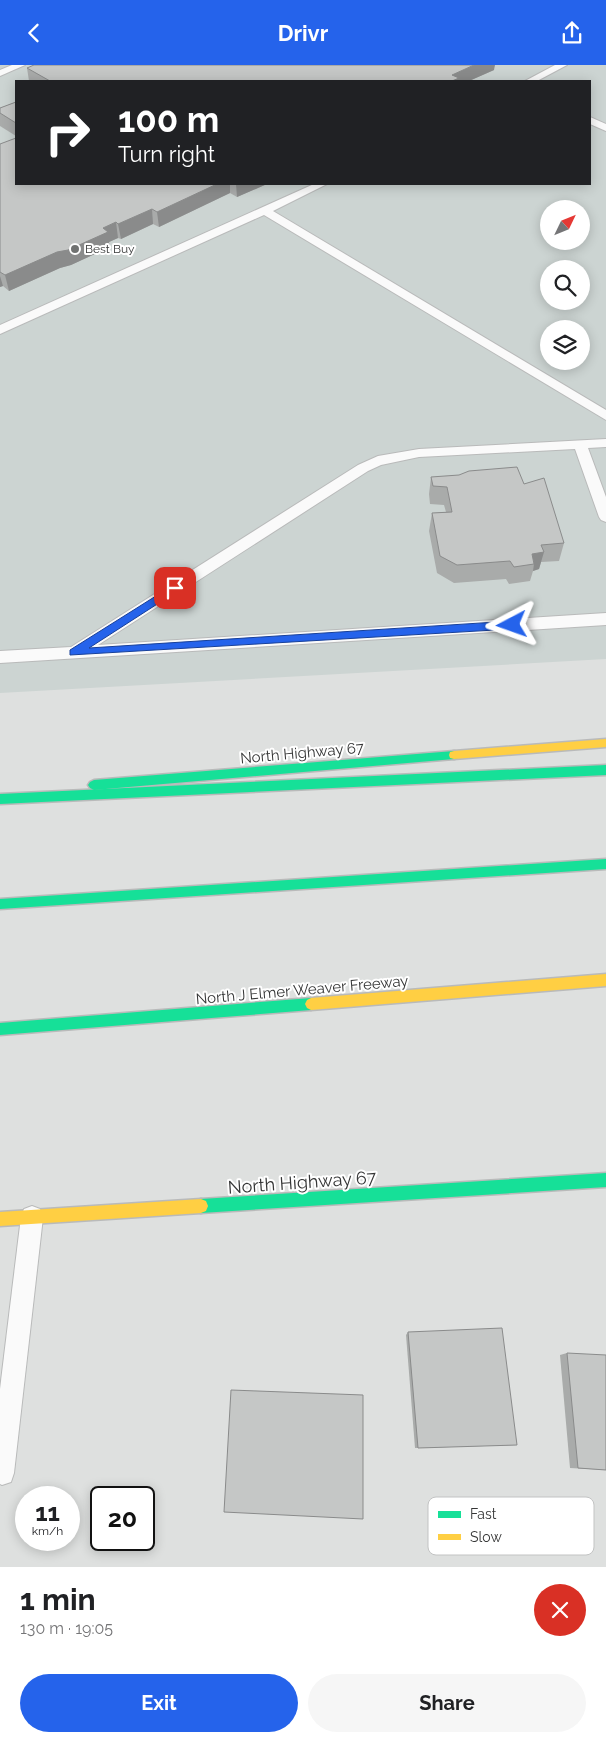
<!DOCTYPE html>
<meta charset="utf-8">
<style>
:root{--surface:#fff;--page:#f6f6f6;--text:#202124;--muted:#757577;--accent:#2563eb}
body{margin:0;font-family:Raleway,sans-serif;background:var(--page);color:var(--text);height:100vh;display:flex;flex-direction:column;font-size:19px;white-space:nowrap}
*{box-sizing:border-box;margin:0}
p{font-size:16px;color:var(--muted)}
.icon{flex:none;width:28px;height:28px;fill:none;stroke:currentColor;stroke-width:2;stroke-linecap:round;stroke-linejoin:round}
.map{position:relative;height:1502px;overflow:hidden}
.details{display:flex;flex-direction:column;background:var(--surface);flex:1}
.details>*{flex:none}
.banner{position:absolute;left:15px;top:15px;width:576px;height:105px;border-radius:0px;box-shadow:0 2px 12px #0003;background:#202124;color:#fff;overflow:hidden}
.needle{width:32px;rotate:47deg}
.controls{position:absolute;left:540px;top:135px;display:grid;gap:10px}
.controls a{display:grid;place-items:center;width:50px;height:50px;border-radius:50%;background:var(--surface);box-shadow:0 2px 12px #0003;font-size:25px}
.speed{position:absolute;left:15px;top:1421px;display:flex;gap:10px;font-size:25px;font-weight:700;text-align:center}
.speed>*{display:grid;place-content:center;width:65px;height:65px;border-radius:50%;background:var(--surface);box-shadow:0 2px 12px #0003;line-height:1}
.speed small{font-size:12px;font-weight:400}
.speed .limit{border:2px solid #111;border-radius:8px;background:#fff;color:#111}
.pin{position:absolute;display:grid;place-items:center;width:42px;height:42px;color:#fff;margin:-21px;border-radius:10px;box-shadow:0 2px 8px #0006}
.me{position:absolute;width:55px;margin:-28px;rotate:266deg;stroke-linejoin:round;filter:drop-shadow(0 0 4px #0008)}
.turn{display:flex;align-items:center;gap:18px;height:105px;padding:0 20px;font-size:22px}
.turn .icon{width:65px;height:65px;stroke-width:2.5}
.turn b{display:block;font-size:35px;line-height:42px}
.round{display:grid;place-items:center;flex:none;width:52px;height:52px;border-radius:26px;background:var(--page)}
.summary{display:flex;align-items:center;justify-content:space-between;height:85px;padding:0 20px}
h1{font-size:30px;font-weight:700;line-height:38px}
.cta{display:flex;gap:10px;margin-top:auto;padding:10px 20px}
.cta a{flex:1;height:58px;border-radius:30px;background:var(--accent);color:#fff;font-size:20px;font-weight:700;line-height:58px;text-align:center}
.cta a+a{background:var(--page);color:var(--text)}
header{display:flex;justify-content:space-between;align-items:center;height:65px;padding:0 20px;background:var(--accent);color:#fff;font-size:22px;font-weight:700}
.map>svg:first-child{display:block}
</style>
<header><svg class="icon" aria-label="back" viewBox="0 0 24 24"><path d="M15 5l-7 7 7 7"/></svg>Drivr<svg class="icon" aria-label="share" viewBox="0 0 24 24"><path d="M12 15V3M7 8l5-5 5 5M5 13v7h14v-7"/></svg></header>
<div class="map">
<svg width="606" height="1502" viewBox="0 0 606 1502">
<rect width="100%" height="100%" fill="#dee0df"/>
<path fill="#ccd4d2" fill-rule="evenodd" d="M0,0h606v594l-606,34zM16,16h574v103h-574zM549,144h32v32h-32zM549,204h32v32h-32zM549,264h32v32h-32z"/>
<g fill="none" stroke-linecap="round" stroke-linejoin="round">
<defs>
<g id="lane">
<polygon points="12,0 25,0 0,11 0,5"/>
<polygon points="555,0 567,0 537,16 525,16"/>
<polygon points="590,52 606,59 606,66 590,59"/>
<polygon points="314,119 327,119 273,146 606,345 606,355 264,150 0,269 0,260"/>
<polygon points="606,374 606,382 588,383 606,432 606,457 601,455 599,452 575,384 419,392 381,400 368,406 98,580 606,548 606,560 0,598 0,586 71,582 358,400 378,391 419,384"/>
<polygon points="32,1141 40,1144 43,1152 14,1408 11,1417 2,1420 0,1419 0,1324 21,1152 24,1144"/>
</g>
<g id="fast">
<polygon points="454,686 458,687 459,690 458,693 454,694 94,725 90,723 88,720 90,717 94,715"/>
<polygon points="606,700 606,710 0,739 0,729"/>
<polygon points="606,794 606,804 0,844 0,834"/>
<polygon points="311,933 315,935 317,939 315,943 311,945 0,970 0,958"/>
<polygon points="606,1108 606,1122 201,1148 196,1146 194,1141 196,1136 201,1134"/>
</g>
<g id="slow">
<polygon points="606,674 606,682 454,694 450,693 449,690 450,687 454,686"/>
<polygon points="606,909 606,921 311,945 307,943 305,939 307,935 311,933"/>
<polygon points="201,1134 206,1136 208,1141 206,1146 201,1148 0,1161 0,1147"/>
</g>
</defs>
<use href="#lane" stroke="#b9baba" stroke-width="2"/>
<use href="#fast" stroke="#b9baba" stroke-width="3"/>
<use href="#slow" stroke="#b9baba" stroke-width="3"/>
<use href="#lane" fill="#fafafa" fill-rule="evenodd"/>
<use href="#fast" fill="#16e098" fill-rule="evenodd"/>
<use href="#slow" fill="#ffcf43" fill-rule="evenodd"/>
</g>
<g fill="#a9abaa">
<polygon points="27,3 494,5 469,16 29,16"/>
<polygon points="16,37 16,71 0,61 0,43"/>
<polygon points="0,79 16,119 267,119 237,132 230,128 159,162 153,159 121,174 118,173 109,177 110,182 71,200 60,203 9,226 3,221 0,222"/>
<polygon points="431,412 524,419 564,478 559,496 541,497 539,504 533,506 530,516 509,519 506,514 454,518 437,508 429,466 432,448 446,447 444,440 430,439 429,429"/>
<polygon points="408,1267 517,1380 415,1383 406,1270"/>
<polygon points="567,1288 606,1405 570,1403 560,1290"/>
</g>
<g fill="#8a8b8b">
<polygon points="474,0 495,0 494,5 469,16 451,16 452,10"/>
<polygon points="217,119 230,119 230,128 159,162 157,147"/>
<polygon points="236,119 267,119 237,132"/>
<polygon points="152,144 153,159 121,174 118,159"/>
<polygon points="116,157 118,173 109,177 110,182 71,200 60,203 9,226 5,210"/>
<polygon points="0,211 3,221 0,222"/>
<polygon points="544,487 539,504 533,506 534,499 532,489"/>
</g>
<g fill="#c5c7c6" stroke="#8a8b8b">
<polygon points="34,0 474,0 452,10 459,13 452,16 50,16 27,3"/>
<polygon points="16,37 16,58 0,48 0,43"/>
<polygon points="16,73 16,119 217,119 157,147 152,144 118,159 116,157 103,163 108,167 68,185 57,187 5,210 0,207 0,79"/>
<polygon points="517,402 524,419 544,413 564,478 541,480 544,487 532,489 534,499 514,502 510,496 457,500 440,491 432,448 452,447 447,422 433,421 431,412 459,410 469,406"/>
<polygon points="502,1263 517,1380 418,1383 408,1267"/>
<polygon points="567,1288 606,1290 606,1405 578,1403"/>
<polygon points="231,1325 363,1330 363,1454 224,1447"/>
</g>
<polygon fill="#2563eb" stroke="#184099" points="175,519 180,523 179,525 89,583 512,556 517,560 512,564 70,590 70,585"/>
<circle fill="#707271" stroke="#fff" stroke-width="2" cx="75" cy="184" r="5"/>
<g text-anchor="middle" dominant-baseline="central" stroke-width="4" stroke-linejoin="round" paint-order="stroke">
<g font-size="12" fill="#353636" stroke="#fff" text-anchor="start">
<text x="85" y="184">Best Buy</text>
</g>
<g font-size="15" fill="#353636" stroke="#fff">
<text transform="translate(302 688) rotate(-5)">North Highway 67</text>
<text transform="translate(302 925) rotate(-5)">North J Elmer Weaver Freeway</text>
</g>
<g font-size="18" fill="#353636" stroke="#fff">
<text transform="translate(302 1117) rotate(-4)">North Highway 67</text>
</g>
</g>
<rect x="428" y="1432" width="166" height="58" rx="8" fill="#fff" stroke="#c2c3c3" stroke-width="1"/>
<rect x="438" y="1446" width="23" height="7" fill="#16e098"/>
<rect x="438" y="1469" width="23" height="6" fill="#ffcf43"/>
<g font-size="14" fill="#353636">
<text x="470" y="1454">Fast</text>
<text x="470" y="1477">Slow</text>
</g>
</svg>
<div class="controls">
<a><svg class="needle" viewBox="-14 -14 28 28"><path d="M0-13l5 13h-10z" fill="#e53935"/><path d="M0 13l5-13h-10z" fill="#757577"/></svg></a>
<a><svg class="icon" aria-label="search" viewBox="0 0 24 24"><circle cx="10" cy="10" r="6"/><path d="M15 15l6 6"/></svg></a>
<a><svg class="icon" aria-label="layers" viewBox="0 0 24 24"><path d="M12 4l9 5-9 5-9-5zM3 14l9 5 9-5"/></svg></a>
</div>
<div class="speed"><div>11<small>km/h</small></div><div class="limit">20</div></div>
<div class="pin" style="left:175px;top:523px;background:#d93025"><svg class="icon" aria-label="arrive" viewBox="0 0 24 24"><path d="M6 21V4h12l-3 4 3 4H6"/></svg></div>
<svg class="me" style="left:512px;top:560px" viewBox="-20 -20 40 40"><path d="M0-17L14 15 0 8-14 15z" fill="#2563eb" stroke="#fff" stroke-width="4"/></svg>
<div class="banner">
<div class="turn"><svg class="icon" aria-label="right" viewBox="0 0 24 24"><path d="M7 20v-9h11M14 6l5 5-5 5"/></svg><div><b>100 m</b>Turn right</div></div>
</div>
</div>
<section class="details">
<div class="summary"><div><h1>1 min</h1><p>130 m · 19:05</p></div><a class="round" style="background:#d93025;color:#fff"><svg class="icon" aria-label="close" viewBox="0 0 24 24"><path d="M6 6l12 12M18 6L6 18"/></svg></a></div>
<div class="cta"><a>Exit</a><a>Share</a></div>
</section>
